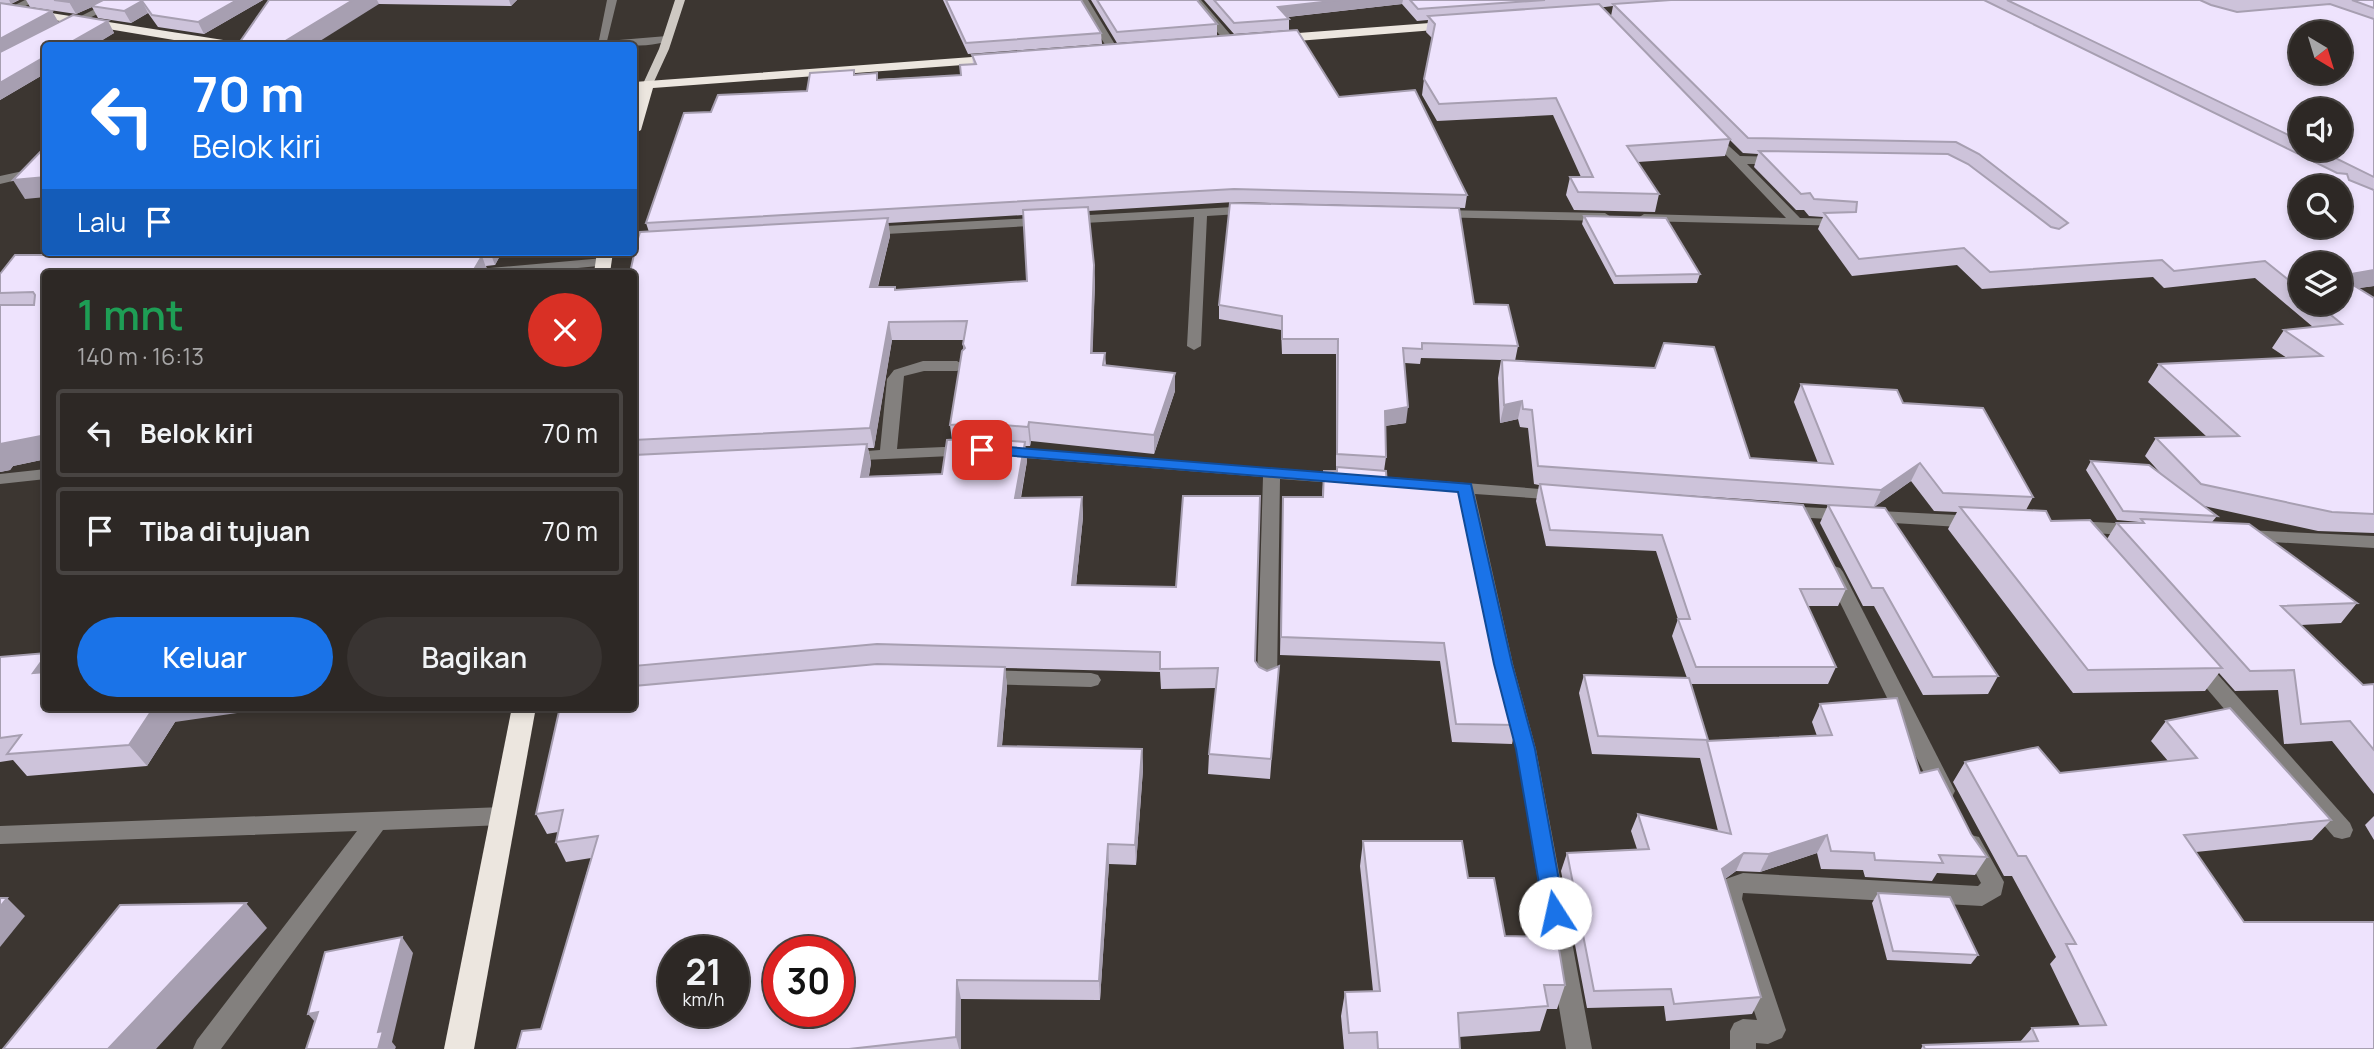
<!DOCTYPE html>
<html lang="id">
<meta charset="utf-8">
<style>
:root{--surface:#2d2825;--page:#393432;--text:#f1f3f6;--muted:#a7a6a7;--line:#484442;--accent:#1a73e8}
body{margin:0;font-family:Manrope,sans-serif;background:var(--page);color:var(--text);height:100vh;display:flex;flex-direction:column;font-size:26px;white-space:nowrap}
*{box-sizing:border-box;margin:0}
p{font-size:23px;color:var(--muted)}
.icon{flex:none;width:38px;height:38px;fill:none;stroke:currentColor;stroke-width:2;stroke-linecap:round;stroke-linejoin:round}
.map{position:relative;flex:1;overflow:hidden}
.panel{position:absolute;left:42px;top:270px;width:595px;height:441px;display:flex;flex-direction:column;background:var(--surface);border-radius:7px;box-shadow:0 4px 10px #0003,0 0 0 2px var(--line)}
.panel>*{flex:none}
.hud{position:absolute;left:42px;top:42px;width:595px;height:214px;border-radius:7px;box-shadow:0 4px 10px #0003,0 0 0 2px var(--line);background:#1a73e8;color:#fff;overflow:hidden}
.needle{width:46px;rotate:142deg}
.tools{position:absolute;left:2289px;top:21px;display:grid;gap:14px}
.tools a{display:grid;place-items:center;width:63px;height:63px;border-radius:50%;background:var(--surface);box-shadow:0 4px 10px #0003,0 0 0 2px var(--line);font-size:35px}
.speed{position:absolute;left:658px;top:936px;display:flex;gap:14px;font-size:35px;font-weight:700;text-align:center}
.speed>*{display:grid;place-content:center;width:91px;height:91px;border-radius:50%;background:var(--surface);box-shadow:0 4px 10px #0003,0 0 0 2px var(--line);line-height:1}
.speed small{font-size:18px;font-weight:400}
.speed .limit{border:10px solid #d22;background:#fff;color:#111}
.pin{position:absolute;display:grid;place-items:center;width:60px;height:60px;color:#fff;margin:-30px;border-radius:14px;box-shadow:0 4px 10px #0006}
.me{position:absolute;width:77px;margin:-38px;rotate:350deg;stroke-linejoin:round;filter:drop-shadow(0 0 5px #0008)}
.turn{display:flex;align-items:center;gap:24px;height:147px;padding:0 35px;font-size:32px}
.turn .icon{width:91px;height:91px;stroke-width:2.5}
.turn b{display:block;font-size:49px;line-height:60px}
.then{display:flex;align-items:center;height:66px;padding:0 35px;background:#0003;gap:14px;font-size:26px}
.round{display:grid;place-items:center;flex:none;width:74px;height:74px;border-radius:37px;background:var(--page)}
.head{display:flex;align-items:center;justify-content:space-between;height:119px;padding:0 35px}
h1{font-size:42px;font-weight:600;line-height:52px;color:#1e9e55}
.primary-button{display:flex;gap:14px;margin-top:auto;padding:14px 35px}
.primary-button a{flex:1;height:80px;border-radius:42px;background:var(--accent);color:#fff;font-size:28px;font-weight:600;line-height:80px;text-align:center}
.primary-button a+a{background:var(--page);color:var(--text)}
ul{padding:0;list-style:none}
li{display:flex;align-items:center;gap:21px;height:88px;margin:0 14px 10px;padding:0 21px;border:4px solid var(--line);border-radius:7px}
li div{flex:1}
li b{display:block;font-size:26px}
li em{font-style:normal}
.map>svg:first-child{display:block}
</style>
<div class="map">
<svg width="2374" height="1049" viewBox="0 0 2374 1049">
<rect width="100%" height="100%" fill="#3c3631"/>
<g fill="none" stroke-linecap="round" stroke-linejoin="round">
<g fill="#83807e" fill-rule="evenodd">
<polygon points="25,0 38,0 15,11 7,9"/>
<polygon points="113,0 126,0 67,29 59,27"/>
<path d="M607,0h10l-10,41 60,-5 5,3c-15,9 -55,7 -74,6z"/>
<polygon points="1078,0 1088,0 1119,51 1118,53 1110,53"/>
<polygon points="1191,0 1201,0 1235,40 1235,44 1227,44"/>
<polygon points="1710,129 1740,156 1783,157 1785,160 1779,164 1747,164 1800,218 1843,219 1848,220 1848,226 1639,221 1638,218 1644,214 1786,218 1706,134 1706,130"/>
<polygon points="46,166 46,173 0,184 0,176"/>
<polygon points="1252,206 1258,210 1256,213 1207,216 1201,346 1194,350 1187,346 1194,217 868,235 862,231 868,227"/>
<polygon points="1437,210 1605,213 1611,217 1605,221 1432,217 1432,211"/>
<polygon points="604,258 611,262 609,265 525,273 471,273 478,269"/>
<polygon points="923,361 957,361 965,366 957,371 924,371 904,376 897,449 967,446 973,447 975,451 973,455 842,461 840,457 842,453 880,450 887,379 894,370"/>
<polygon points="1005,447 1566,491 1569,495 1560,500 1475,494 1513,664 1536,749 1592,1049 1566,1049 1516,749 1493,664 1458,492 1280,479 1277,681 1274,686 1267,688 1260,686 1257,681 1263,477 999,456 997,452 999,448"/>
<polygon points="46,469 46,479 0,484 0,474"/>
<polygon points="1783,506 1976,516 1985,522 1976,528 1777,516 1774,512"/>
<polygon points="2073,521 2136,524 2145,530 2136,536 2067,531 2064,527 2067,523"/>
<polygon points="2245,530 2374,536 2374,548 2239,540 2236,536 2239,532"/>
<polygon points="1834,566 1840,568 1843,572 1955,791 1952,797 1944,800 1936,797 1933,791 1825,572 1828,568"/>
<polygon points="2197,657 2204,659 2350,823 2353,830 2350,837 2342,839 2334,837 2190,669 2187,664 2190,659"/>
<polygon points="982,670 1091,673 1098,675 1101,680 1098,685 1091,687 982,684 975,682 972,677 975,672"/>
<polygon points="503,807 511,810 514,816 511,822 503,825 383,830 221,1049 193,1049 197,1040 357,831 0,844 0,826"/>
<polygon points="1971,835 1979,837 2004,882 2001,895 1982,906 1743,893 1742,899 1786,1030 1782,1038 1768,1044 1756,1043 1756,1049 1730,1049 1730,1031 1734,1023 1743,1019 1757,1020 1718,899 1726,879 1743,873 1978,886 1981,883 1960,844 1963,837"/>
</g>
<polygon fill="#cec9c3" fill-rule="evenodd" points="675,0 685,0 669,49 652,86 643,88 642,86 659,49"/>
<g fill="#ece6df" fill-rule="evenodd">
<polygon points="0,5 236,42 242,46 210,46 0,11"/>
<polygon points="1456,21 1460,22 1460,28 1272,43 1266,39 1272,35"/>
<polygon points="999,55 1003,56 1003,62 653,88 641,130 634,134 634,109 639,89 634,90 634,82"/>
<polygon points="597,252 613,252 610,273 594,273"/>
<polygon points="512,707 536,707 474,1049 444,1049"/>
</g>
</g>
<g fill="#cdc3da" fill-rule="evenodd">
<polygon points="0,0 19,0 11,4 3,3 52,11 58,23 108,21 114,33 0,100"/>
<polygon points="26,0 263,0 204,34 158,27 148,13 131,23 98,18 92,7 76,14 30,7"/>
<polygon points="269,0 517,0 511,6 379,4"/>
<polygon points="943,0 1081,0 1101,33 1102,44 968,54"/>
<polygon points="1091,0 1197,0 1217,24 1217,36 1117,43"/>
<path d="M1204,0h1170v286l-16,2 16,10v235l-56,-2 -114,-25 13,10 -5,6 145,81 -16,20 -40,2 62,60 11,-1v110l-42,-53 -48,3 -6,-54 -43,1 -16,-18 -14,18 -132,2 -125,-164 9,-17 -23,-1 -23,-30 -37,26 124,169 -10,18 -65,1 -49,-89h-11l-43,-83 8,-18h3l-208,-14 223,98 -8,17h-30l28,61 -8,17h-137l17,57 109,-5 -5,-14 8,-18 100,69 51,61 16,23 -12,18 -38,-2 -5,8 -67,-4 -2,-7 -42,-1 -4,-16 -57,19 -24,-1 -11,8 36,118 -9,17 -86,7 -2,-15 -77,2 -26,-137 6,-18 70,-4 -6,-18 7,-17 80,17 -18,-73 -108,-4 -13,-61 5,-18 103,3 -15,-42 6,-17 -22,-68 -110,-5 -10,-45 3,-16 -5,-1 -6,-56 -8,-1 -2,-8 -18,4 -2,-45 3,-18 -80,-2 -1,6 -15,-1 1,60 -21,3 1,31 -2,14 3,15 107,161 22,78 -4,19 -60,-2 -12,-81 -160,-6 3,-158h39l2,-26h13v-2h-1v-115h-54l-1,-24 -62,-11v-14l255,-1 44,42 -3,15 235,97 68,5 -24,-61 7,-18 102,19 130,94 -7,13 25,11 56,18 10,-16h21l1,-1 -22,-2 -31,-50 5,-9 73,16 -19,-21 11,-18 51,-1 -59,-55 11,-18 128,-6 -15,-10 12,-18 29,-3 -58,-49 -91,10 -11,-11 -171,12 -25,-24 -105,11 -34,-47 5,-12 -14,-1 -5,-6h-8l-42,-43 4,-13 -15,-1 -13,-13 -5,16 -87,6 21,32 -4,18 -81,-2 -8,-15 4,-18h11l-28,-62 -116,6 -15,-26 2,-16 8,-41 -6,-6 2,-12 -11,1 -15,-17 -114,13 1,2v11l-55,4zM1613,6l-2,10 -9,-9h3zM2301,110l39,39h-39zM2301,264l39,39h-39z"/>
<path d="M972,55l367,42 128,98 -2,13 -231,-6 -146,9 7,72 -3,70h13l1,13 69,7v18l-21,63 -123,-13 -1,5h-5l2,15 -6,37 61,-1 1,20 -7,69 179,75 4,6 8,4 12,-5 -9,113 -62,-5 1,-20 7,-66 -55,1 -1,-17 -155,-4 2,19 -5,59 140,3 1,20 -7,96 -27,-1 -9,136 -139,-1v50h-444l24,-20 50,-171 -25,4 -10,-20 2,-10 -11,2 -11,-20 98,-107v-434l15,-41 -3,-9 65,-111 96,-21 48,-17 22,-1 1,6 83,-4 12,-11zM1023,215l4,66 -131,9 -1,-3h-17l12,-51 -2,-13zM892,340h72l-1,10 -13,75 2,15 -10,34 -73,2 2,-13 -3,-15h6z"/>
<polygon points="1584,216 1700,274 1697,283 1614,284 1582,224"/>
<polygon points="163,252 502,252 495,265 486,266 488,272 495,271 496,273 46,273 46,459 13,466 10,470 0,472 0,274 161,255"/>
<polygon points="0,657 46,707 175,722 147,766 27,776 13,760 0,762"/>
<polygon points="2166,721 2331,820 2312,840 2196,852 2244,922 2374,1049 1921,1049 1923,1045 2020,1042 2032,1028 2080,1026 2050,964 2056,957 2012,876 2004,876 1953,782 1965,762 2060,773 2168,761 2151,741"/>
<polygon points="2374,816 2374,840 2365,825"/>
<polygon points="1363,841 1468,878 1505,936 1565,985 1557,1009 1547,1009 1540,1031 1459,1037 1460,1049 1344,1049 1341,1016 1345,992 1373,991 1360,866"/>
<polygon points="1878,893 1978,955 1971,964 1887,960 1872,903"/>
</g>
<g fill="#a79fb1">
<polygon points="9,0 19,0 11,4"/>
<polygon points="74,0 107,0 91,6 92,7 76,14 69,2"/>
<polygon points="237,0 263,0 204,34 198,22"/>
<polygon points="353,0 377,0 379,4 312,46 277,46"/>
<polygon points="509,0 517,0 511,6"/>
<polygon points="1340,0 1403,0 1402,4 1278,18 1278,7"/>
<polygon points="142,1 148,13 131,23 124,11"/>
<polygon points="52,11 59,23 0,56 0,39"/>
<polygon points="108,21 114,33 93,46 64,46"/>
<polygon points="46,56 46,73 0,100 0,83"/>
<polygon points="46,177 46,197 25,199 13,180"/>
<polygon points="888,218 890,236 873,305 870,287"/>
<polygon points="462,252 472,252 477,264 482,256 488,273 472,273 460,253"/>
<polygon points="490,252 502,252 495,265"/>
<polygon points="1094,265 1095,283 1092,372 1091,353"/>
<polygon points="2374,270 2374,286 2340,291 2340,276"/>
<polygon points="889,322 892,340 874,448 870,428"/>
<polygon points="1175,373 1175,391 1154,454 1154,435"/>
<polygon points="1522,401 1518,419 1500,423 1504,405"/>
<polygon points="1408,407 1406,423 1383,426 1385,411"/>
<polygon points="1029,422 1031,441 1030,446 1028,427"/>
<polygon points="46,435 46,459 13,466 10,470 0,472 0,444"/>
<polygon points="1025,442 1027,461 1017,517 1015,498"/>
<polygon points="867,444 871,463 865,496 861,477"/>
<polygon points="1920,463 1911,481 1873,508 1881,490"/>
<polygon points="1082,497 1083,517 1074,605 1072,585"/>
<polygon points="46,655 46,688 33,673"/>
<polygon points="1005,667 1007,687 1000,766 998,746"/>
<polygon points="154,707 278,707 175,722 147,766 129,745"/>
<polygon points="1142,749 1143,769 1136,865 1135,845"/>
<polygon points="1827,835 1817,853 1760,872 1769,854"/>
<polygon points="1108,844 1109,864 1100,1000 1099,981"/>
<polygon points="1744,853 1736,871 1714,887 1722,869"/>
<polygon points="7,898 25,916 0,947 0,907"/>
<polygon points="246,903 267,928 156,1049 108,1049"/>
<polygon points="402,937 413,953 392,1042 396,1047 395,1049 378,1049 378,1032"/>
<polygon points="957,980 961,999 961,1049 959,1049 956,1037"/>
<polygon points="318,1012 322,1030 308,1014"/>
</g>
<g fill="#eee3fd" stroke="#a79fb1" stroke-width="2" fill-rule="evenodd">
<polygon points="54,0 74,0 69,2"/>
<polygon points="103,0 237,0 198,22 152,15 142,1 124,11 91,6"/>
<polygon points="269,0 353,0 277,46 237,46"/>
<polygon points="946,0 1081,0 1101,33 966,43"/>
<polygon points="1097,0 1197,0 1217,24 1117,32"/>
<polygon points="1214,0 1340,0 1278,7 1289,19 1234,23"/>
<polygon points="1410,0 1545,0 1418,9"/>
<path d="M1671,0h313l353,173 10,1 2,6 25,10v80l-34,6v-12h-39v26l-36,-29 -91,10 -12,-11 -172,12 -26,-24 -105,11 -35,-46 32,-1 1,-10 -43,-3 -4,-6 -9,1 -42,-43 189,3 20,10 83,63 8,2 9,-6 -89,-69 -23,-12 -208,-4 -135,-134zM2301,187h39v39h-39z"/>
<path d="M2007,0h193l11,5 26,7 93,-8 44,15v158l-57,-28h23v-39h-39v31zM2301,33h39v39h-39z"/>
<polygon points="2352,0 2374,0 2374,8"/>
<polygon points="0,3 52,11 0,39"/>
<polygon points="1599,4 1730,139 1627,146 1659,194 1578,192 1570,177 1593,177 1556,98 1439,104 1424,79 1435,24 1428,16"/>
<polygon points="73,15 108,21 64,46 46,46 46,56 0,83 0,52"/>
<polygon points="1297,30 1339,97 1415,90 1467,195 1234,189 646,223 684,113 711,112 718,95 807,91 810,73 854,70 854,75 877,73 877,80 961,75 960,65 976,64 972,55"/>
<polygon points="46,146 46,177 13,180"/>
<polygon points="1230,203 1459,208 1474,304 1508,305 1518,346 1422,343 1422,349 1403,348 1408,407 1385,411 1386,457 1337,454 1338,339 1282,339 1282,316 1219,305"/>
<polygon points="1088,207 1094,265 1091,353 1105,353 1103,365 1175,373 1154,435 1029,422 1028,427 980,423 950,425 962,351 965,348 963,344 967,321 889,322 870,428 634,440 634,273 630,273 636,245 640,232 888,218 870,287 895,287 895,290 1027,281 1023,210"/>
<polygon points="1584,216 1666,218 1700,274 1616,276"/>
<polygon points="163,252 275,252 274,254 277,256 291,256 295,252 462,252 460,253 463,256 482,256 472,273 46,273 46,435 0,444 0,305 34,305 35,295 33,292 0,293 0,274 15,255 161,255"/>
<polygon points="2340,277 2374,298 2374,514 2332,512 2201,484 2156,438 2239,436 2159,364 2322,356 2284,330 2342,324 2316,303 2340,303"/>
<polygon points="1664,343 1714,347 1750,458 1833,464 1801,384 1897,390 1903,403 1983,408 2033,497 1943,493 1920,463 1881,490 1538,466 1532,410 1523,409 1522,401 1504,405 1502,360 1655,368"/>
<polygon points="979,438 1025,442 1015,498 1082,497 1072,585 1176,587 1183,496 1260,496 1255,661 1259,667 1267,671 1279,666 1271,759 1209,754 1218,668 1160,669 1160,652 877,644 634,666 634,455 867,444 861,477 942,474 947,440"/>
<polygon points="2091,461 2149,465 2217,516 2123,511"/>
<polygon points="1337,467 1386,471 1387,486 1461,487 1494,647 1516,725 1456,724 1444,643 1281,637 1283,497 1323,497 1324,471 1337,471"/>
<polygon points="1540,484 1803,505 1846,589 1800,589 1836,667 1696,667 1678,619 1690,619 1662,535 1550,530"/>
<polygon points="1828,505 1885,508 1998,676 1933,677 1883,588 1872,588"/>
<polygon points="1960,507 2046,511 2051,521 2090,520 2222,668 2088,670"/>
<polygon points="2141,519 2249,524 2357,603 2281,606 2363,685 2374,684 2374,750 2350,721 2301,724 2294,670 2250,671 2117,523 2144,523"/>
<polygon points="46,653 46,655 33,673 46,672 46,707 154,707 129,745 7,754 21,735 0,738 0,657"/>
<path d="M877,664l128,3 -7,79 144,3 -7,96 -27,-1 -9,137 -142,-1 -1,57 -107,12h-332l5,-18 19,-2 57,-193 -42,6 7,-32 -27,4 24,-107h74v-21zM674,952h59v60h-59zM779,952h59v60h-59z"/>
<polygon points="1584,675 1689,678 1708,740 1598,736"/>
<polygon points="1897,698 1920,773 1938,769 1971,834 1987,857 1939,855 1943,863 1875,860 1874,853 1831,851 1827,835 1769,854 1744,853 1722,869 1761,997 1674,1004 1671,989 1594,991 1567,853 1649,849 1638,814 1731,834 1707,741 1832,735 1820,704"/>
<polygon points="2230,708 2331,820 2184,835 2244,922 2374,922 2374,1049 1925,1049 1923,1045 2038,1041 2032,1028 2106,1025 2066,944 2076,944 2026,856 2018,856 1965,762 2038,747 2060,773 2197,758 2166,721"/>
<polygon points="1363,841 1462,841 1468,878 1494,878 1505,936 1557,937 1565,985 1544,985 1548,1006 1458,1013 1460,1049 1378,1049 1377,1032 1349,1033 1345,992 1380,991"/>
<polygon points="1878,893 1950,897 1978,955 1893,951"/>
<polygon points="0,898 7,898 0,907"/>
<polygon points="246,903 108,1049 3,1049 120,905"/>
<polygon points="402,937 378,1032 383,1031 378,1049 306,1049 318,1012 308,1014 325,952"/>
</g>
<polygon fill="#1a73e8" stroke="#114b97" stroke-width="2" points="982,445 1471,484 1512,664 1535,749 1565,913 1562,919 1555,922 1547,919 1544,913 1516,749 1494,664 1458,492 977,453 975,450 977,447"/>
</svg>
<div class="tools">
<a><svg class="needle" viewBox="-14 -14 28 28"><path d="M0-13l5 13h-10z" fill="#e53935"/><path d="M0 13l5-13h-10z" fill="#a7a6a7"/></svg></a>
<a><svg class="icon" aria-label="sound" viewBox="0 0 24 24"><path d="M4 9h4l5-4v14l-5-4H4zM17 9q2 3 0 6"/></svg></a>
<a><svg class="icon" aria-label="search" viewBox="0 0 24 24"><circle cx="10" cy="10" r="6"/><path d="M15 15l6 6"/></svg></a>
<a><svg class="icon" aria-label="layers" viewBox="0 0 24 24"><path d="M12 4l9 5-9 5-9-5zM3 14l9 5 9-5"/></svg></a>
</div>
<div class="speed"><div>21<small>km/h</small></div><div class="limit">30</div></div>
<div class="pin" style="left:982px;top:450px;background:#d93025"><svg class="icon" aria-label="arrive" viewBox="0 0 24 24"><path d="M6 21V4h12l-3 4 3 4H6"/></svg></div>
<svg class="me" style="left:1555px;top:913px" viewBox="-20 -20 40 40"><circle r="19" fill="#fff"/><path d="M0-13L10 11 0 6-10 11z" fill="#1a73e8"/></svg>
<div class="hud">
<div class="turn"><svg class="icon" aria-label="left" viewBox="0 0 24 24"><path d="M17 20v-9H6M10 6l-5 5 5 5"/></svg><div><b>70 m</b>Belok kiri</div></div>
<div class="then">Lalu<svg class="icon" aria-label="arrive" viewBox="0 0 24 24"><path d="M6 21V4h12l-3 4 3 4H6"/></svg></div>
</div>
<section class="panel">
<div class="head"><div><h1>1 mnt</h1><p>140 m · 16:13</p></div><a class="round" style="background:#d93025;color:#fff"><svg class="icon" aria-label="close" viewBox="0 0 24 24"><path d="M6 6l12 12M18 6L6 18"/></svg></a></div>
<ul>
<li><svg class="icon" aria-label="left" viewBox="0 0 24 24"><path d="M17 20v-9H6M10 6l-5 5 5 5"/></svg><div><b>Belok kiri</b></div><em>70 m</em></li>
<li><svg class="icon" aria-label="arrive" viewBox="0 0 24 24"><path d="M6 21V4h12l-3 4 3 4H6"/></svg><div><b>Tiba di tujuan</b></div><em>70 m</em></li>
</ul>
<div class="primary-button"><a>Keluar</a><a>Bagikan</a></div>
</section>
</div>
